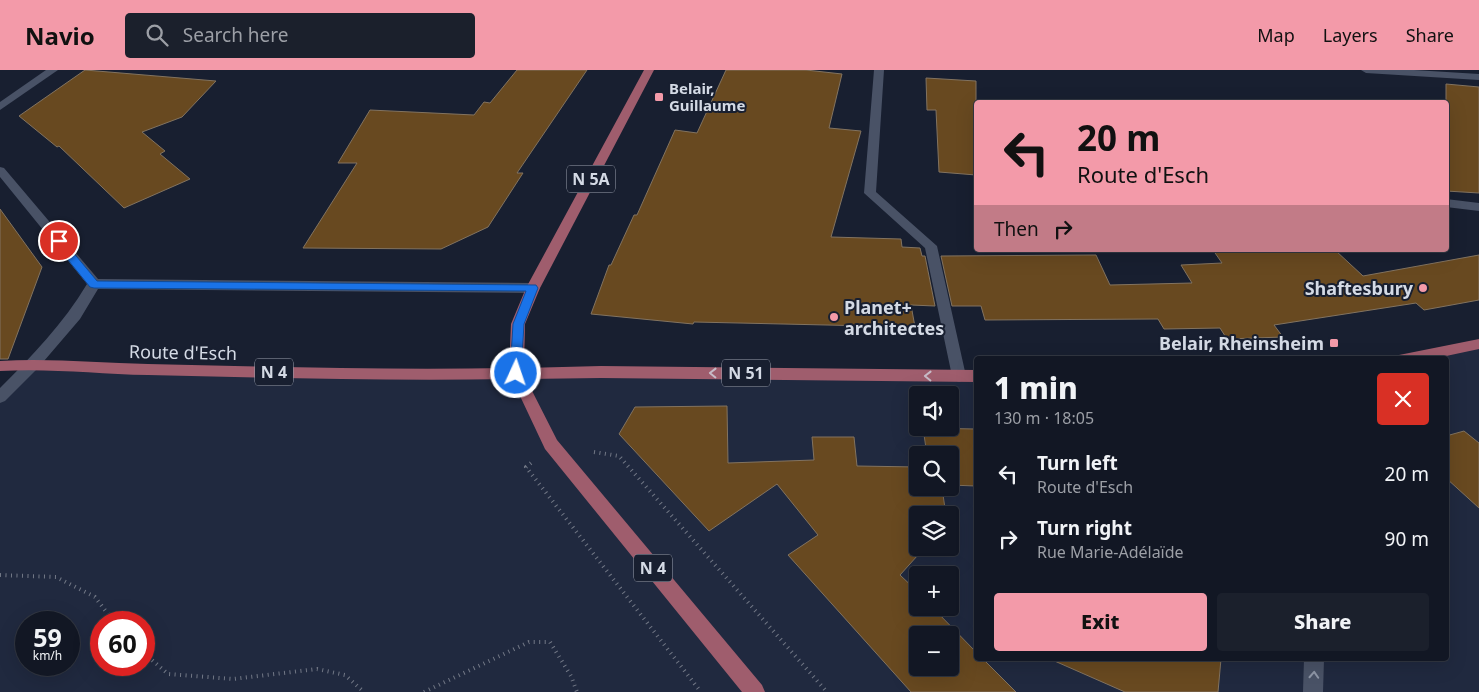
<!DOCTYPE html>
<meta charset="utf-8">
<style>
:root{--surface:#121724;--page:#1b202c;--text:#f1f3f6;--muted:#9c9fa6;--line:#313641;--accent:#f39aa9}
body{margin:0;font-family:"Noto Sans",sans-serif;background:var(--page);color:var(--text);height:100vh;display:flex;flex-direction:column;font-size:19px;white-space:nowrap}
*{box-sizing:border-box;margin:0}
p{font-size:16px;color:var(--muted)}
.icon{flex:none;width:28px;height:28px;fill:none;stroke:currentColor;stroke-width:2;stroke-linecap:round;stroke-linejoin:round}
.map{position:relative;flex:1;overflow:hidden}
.sheet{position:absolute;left:974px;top:286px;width:475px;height:305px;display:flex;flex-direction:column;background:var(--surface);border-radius:5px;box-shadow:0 5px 20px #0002,0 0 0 1px var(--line)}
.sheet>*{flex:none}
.banner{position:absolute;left:974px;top:30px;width:475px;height:152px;border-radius:5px;box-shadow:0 5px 20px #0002,0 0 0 1px var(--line);background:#f39aa9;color:#111;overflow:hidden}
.buttons{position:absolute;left:909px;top:316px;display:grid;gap:10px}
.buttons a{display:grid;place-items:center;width:50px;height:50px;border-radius:5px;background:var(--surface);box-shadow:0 5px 20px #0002,0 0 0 1px var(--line);font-size:25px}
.speed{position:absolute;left:15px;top:541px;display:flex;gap:10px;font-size:25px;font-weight:700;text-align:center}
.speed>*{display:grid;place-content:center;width:65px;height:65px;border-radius:50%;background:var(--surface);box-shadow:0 5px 20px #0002,0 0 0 1px var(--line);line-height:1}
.speed small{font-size:12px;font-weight:400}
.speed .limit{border:8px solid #d22;background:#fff;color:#111}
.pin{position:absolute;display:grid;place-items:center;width:42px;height:42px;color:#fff;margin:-21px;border:2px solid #fff;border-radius:50%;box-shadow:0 1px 5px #0007}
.me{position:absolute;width:55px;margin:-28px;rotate:3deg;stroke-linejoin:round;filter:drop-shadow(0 0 4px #0008)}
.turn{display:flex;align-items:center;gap:18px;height:105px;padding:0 20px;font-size:22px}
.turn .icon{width:65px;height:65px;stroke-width:2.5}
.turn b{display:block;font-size:35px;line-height:42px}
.then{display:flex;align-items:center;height:48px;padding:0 20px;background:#0003;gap:10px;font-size:19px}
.round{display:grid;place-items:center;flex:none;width:52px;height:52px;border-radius:5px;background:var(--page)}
.head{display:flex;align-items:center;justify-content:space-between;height:85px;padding:0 20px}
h1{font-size:30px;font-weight:800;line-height:38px}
.action{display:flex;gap:10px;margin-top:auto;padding:10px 20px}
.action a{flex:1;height:58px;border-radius:5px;background:var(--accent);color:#111;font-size:20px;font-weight:800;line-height:58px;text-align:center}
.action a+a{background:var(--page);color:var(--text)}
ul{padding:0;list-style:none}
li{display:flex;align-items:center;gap:15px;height:65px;padding:0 20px}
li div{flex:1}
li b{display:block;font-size:19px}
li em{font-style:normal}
header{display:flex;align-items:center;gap:30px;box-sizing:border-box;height:70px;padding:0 25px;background:var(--accent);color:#111}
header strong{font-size:24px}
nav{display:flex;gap:28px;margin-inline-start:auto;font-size:18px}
.search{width:350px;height:45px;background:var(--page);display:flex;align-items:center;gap:12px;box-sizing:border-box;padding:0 18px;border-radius:5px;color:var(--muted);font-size:19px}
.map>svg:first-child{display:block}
</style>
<header>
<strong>Navio</strong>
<div class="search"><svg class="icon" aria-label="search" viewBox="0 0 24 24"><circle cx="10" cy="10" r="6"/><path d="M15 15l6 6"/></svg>Search here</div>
<nav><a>Map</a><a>Layers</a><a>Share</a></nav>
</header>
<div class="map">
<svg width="1479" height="622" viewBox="0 0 1479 622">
<rect width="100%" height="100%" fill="#181f30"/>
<path fill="#20293f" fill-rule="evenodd" d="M1479,274v348h-1479v-295l33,-33 943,12v283h470v-300h-42zM918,325h32v33h-32zM918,385h32v33h-32zM918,445h32v33h-32zM918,505h32v33h-32zM26,552h43v43h-43zM101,552h43v43h-43zM918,565h32v33h-32z"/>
<g fill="#684920" stroke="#827360" fill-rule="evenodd">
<polygon points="85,0 216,11 182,47 142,62 165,81 160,84 190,109 124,138 59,76 57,77 19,46"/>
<polygon points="517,0 587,0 517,103 523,103 488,157 441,179 303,178 357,93 338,93 370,40 474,45 484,32 490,33"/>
<polygon points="726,0 806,0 842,4 829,58 861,61 831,167 901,169 902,177 920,178 922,186 925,186 935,236 911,235 915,257 694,252 693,254 591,244 609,195 611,195 634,145 637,145 675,60 697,63"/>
<polygon points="926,8 976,11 976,105 939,102 936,40 927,40"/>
<polygon points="1446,14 1479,17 1479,123 1446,121"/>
<polygon points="0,139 42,197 8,289 0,289"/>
<polygon points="1213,180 1335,180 1363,206 1479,185 1479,230 1424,240 1416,233 1274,255 1283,267 1227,269 1220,258 1164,259 1158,249 985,250 981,236 952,236 941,186 1096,185 1110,215 1192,213 1181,195 1222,193"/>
<path d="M727,336l1,57 86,-3 -2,-23h42l3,29 61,1v21h24l4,27h-28v40l-18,20 18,17v16h15l43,44v7h7l33,33h-105l-123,-137 30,-20 -41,-51 -68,47 -90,-97 16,-27zM918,565h32v33h-32z"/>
<polygon points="923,358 976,359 976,416 950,415 950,385 927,385"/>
<polygon points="1464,361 1479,373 1479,438 1446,408 1446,366"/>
<polygon points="1050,589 1221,589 1218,622 1125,622"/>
</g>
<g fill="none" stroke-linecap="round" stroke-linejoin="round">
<g stroke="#727886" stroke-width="4" stroke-dasharray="1 4.5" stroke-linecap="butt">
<polyline points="594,382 619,386 827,622"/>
<polyline points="531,393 526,397 701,622"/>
<polyline points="0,505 56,507 95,527 114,552"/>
<polyline points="144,583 168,604 233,609 317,599 345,605 364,622"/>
<polyline points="424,622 529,572 550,572 571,606 577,622"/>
</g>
<polygon fill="#495266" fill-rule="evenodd" points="1446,129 1479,133 1479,141 1446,137"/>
<g fill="#495266" fill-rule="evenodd">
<polygon points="46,0 58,0 0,40 0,32"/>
<polygon points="874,0 884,0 876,122 937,176 966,306 964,310 959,312 954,310 952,306 925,178 864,123"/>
<polygon points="1361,0 1414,0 1479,4 1479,10 1366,3"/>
<path d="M0,97l4,1 94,111 435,4 5,2 2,3 -2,3 -5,2 -435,-4 -18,30 -42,49 -33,33 -5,2v-15c32,-32 63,-64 87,-104l-87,-107z"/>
<polygon points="1304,589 1324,589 1323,622 1303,622"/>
</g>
<g fill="#9f5d6d" fill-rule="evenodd">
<path d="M644,0h10l-114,218 -15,36 -1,44 77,-2 375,4v12l-375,-4 -75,1 31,61 205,245 3,7h-23l-197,-243 -33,-70c-122,2 -243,-1 -364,-4 -50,-1 -99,-7 -148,-4v-10c49,-3 99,2 148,3 120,3 240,6 361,4l2,-44 15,-36z"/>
<polygon points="1479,269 1479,279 1432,289 1397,289 1399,285"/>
</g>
</g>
<defs><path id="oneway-chevron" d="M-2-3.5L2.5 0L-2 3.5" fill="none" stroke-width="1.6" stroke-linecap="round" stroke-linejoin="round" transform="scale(1.25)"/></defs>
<g stroke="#c7bbc7">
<use href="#oneway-chevron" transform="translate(713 303) rotate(-179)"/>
<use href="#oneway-chevron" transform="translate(928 306) rotate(-179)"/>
</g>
<use stroke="#8e96a6" href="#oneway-chevron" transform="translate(1314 605) rotate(-87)"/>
<polygon fill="#1a73e8" stroke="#114b97" points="59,168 62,169 97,211 536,215 538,218 524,254 521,303 516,307 510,303 513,254 526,221 94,218 90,217 55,174 54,171"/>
<g fill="#f39aa9" stroke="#181f30" stroke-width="2">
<rect x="654" y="22" width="10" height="10" rx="2.5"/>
<circle cx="1423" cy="218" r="5"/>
<circle cx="834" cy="247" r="5"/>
<rect x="1329" y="268" width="10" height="10" rx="2.5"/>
</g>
<g text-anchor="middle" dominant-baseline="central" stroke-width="4" stroke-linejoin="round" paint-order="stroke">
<g font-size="15" font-weight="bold" fill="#d4dae5" stroke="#181f30" text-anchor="start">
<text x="669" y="18">Belair,<tspan x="669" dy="17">Guillaume</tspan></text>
</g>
<g fill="#181f30" stroke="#9ca2af" stroke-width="1">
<rect x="567" y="95.5" width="48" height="27" rx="4"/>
<rect x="255" y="288.5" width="38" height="27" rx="4"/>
<rect x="722" y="289.5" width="48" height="27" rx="4"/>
<rect x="634" y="484.5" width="38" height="27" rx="4"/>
</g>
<g font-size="16" font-weight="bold" fill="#d4dae5">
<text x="591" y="109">N 5A</text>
<text x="274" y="302">N 4</text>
<text x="746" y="303">N 51</text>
<text x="653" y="498">N 4</text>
</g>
<g font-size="18" font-weight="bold" fill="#d4dae5" stroke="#181f30" text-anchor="end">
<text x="1413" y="218">Shaftesbury</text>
<text x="844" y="237" text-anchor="start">Planet+<tspan x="844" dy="21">architectes</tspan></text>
<text x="1324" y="273">Belair, Rheinsheim</text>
</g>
<g font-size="18" fill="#d4dae5" stroke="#181f30">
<text transform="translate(183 282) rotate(1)">Route d'Esch</text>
</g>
</g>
</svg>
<div class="buttons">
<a><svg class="icon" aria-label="sound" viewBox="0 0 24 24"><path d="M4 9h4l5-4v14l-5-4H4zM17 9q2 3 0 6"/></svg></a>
<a><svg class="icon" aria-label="search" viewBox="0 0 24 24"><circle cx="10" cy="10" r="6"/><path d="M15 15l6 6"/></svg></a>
<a><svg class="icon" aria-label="layers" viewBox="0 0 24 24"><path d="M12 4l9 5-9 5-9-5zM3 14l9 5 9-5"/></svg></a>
<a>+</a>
<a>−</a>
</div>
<div class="speed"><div>59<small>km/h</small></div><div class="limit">60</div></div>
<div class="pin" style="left:59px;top:171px;background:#d93025"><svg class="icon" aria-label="arrive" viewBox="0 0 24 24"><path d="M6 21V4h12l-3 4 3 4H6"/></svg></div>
<svg class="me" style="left:516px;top:303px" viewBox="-20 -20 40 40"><circle r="17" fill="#1a73e8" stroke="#fff" stroke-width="3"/><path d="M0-11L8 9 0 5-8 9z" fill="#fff"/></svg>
<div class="banner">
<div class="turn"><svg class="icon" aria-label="left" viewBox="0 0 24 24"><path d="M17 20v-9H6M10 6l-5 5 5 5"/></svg><div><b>20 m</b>Route d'Esch</div></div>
<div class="then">Then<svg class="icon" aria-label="right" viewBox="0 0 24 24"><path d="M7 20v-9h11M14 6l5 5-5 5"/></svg></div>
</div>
<section class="sheet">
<div class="head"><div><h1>1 min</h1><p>130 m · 18:05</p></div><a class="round" style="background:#d93025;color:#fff"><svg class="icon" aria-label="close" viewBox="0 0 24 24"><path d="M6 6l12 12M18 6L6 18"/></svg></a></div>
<ul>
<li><svg class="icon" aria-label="left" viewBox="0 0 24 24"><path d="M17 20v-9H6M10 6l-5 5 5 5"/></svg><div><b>Turn left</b><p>Route d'Esch</p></div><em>20 m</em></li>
<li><svg class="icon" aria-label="right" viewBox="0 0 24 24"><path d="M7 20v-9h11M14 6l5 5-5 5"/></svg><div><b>Turn right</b><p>Rue Marie-Adélaïde</p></div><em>90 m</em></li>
</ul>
<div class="action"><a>Exit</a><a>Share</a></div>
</section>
</div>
